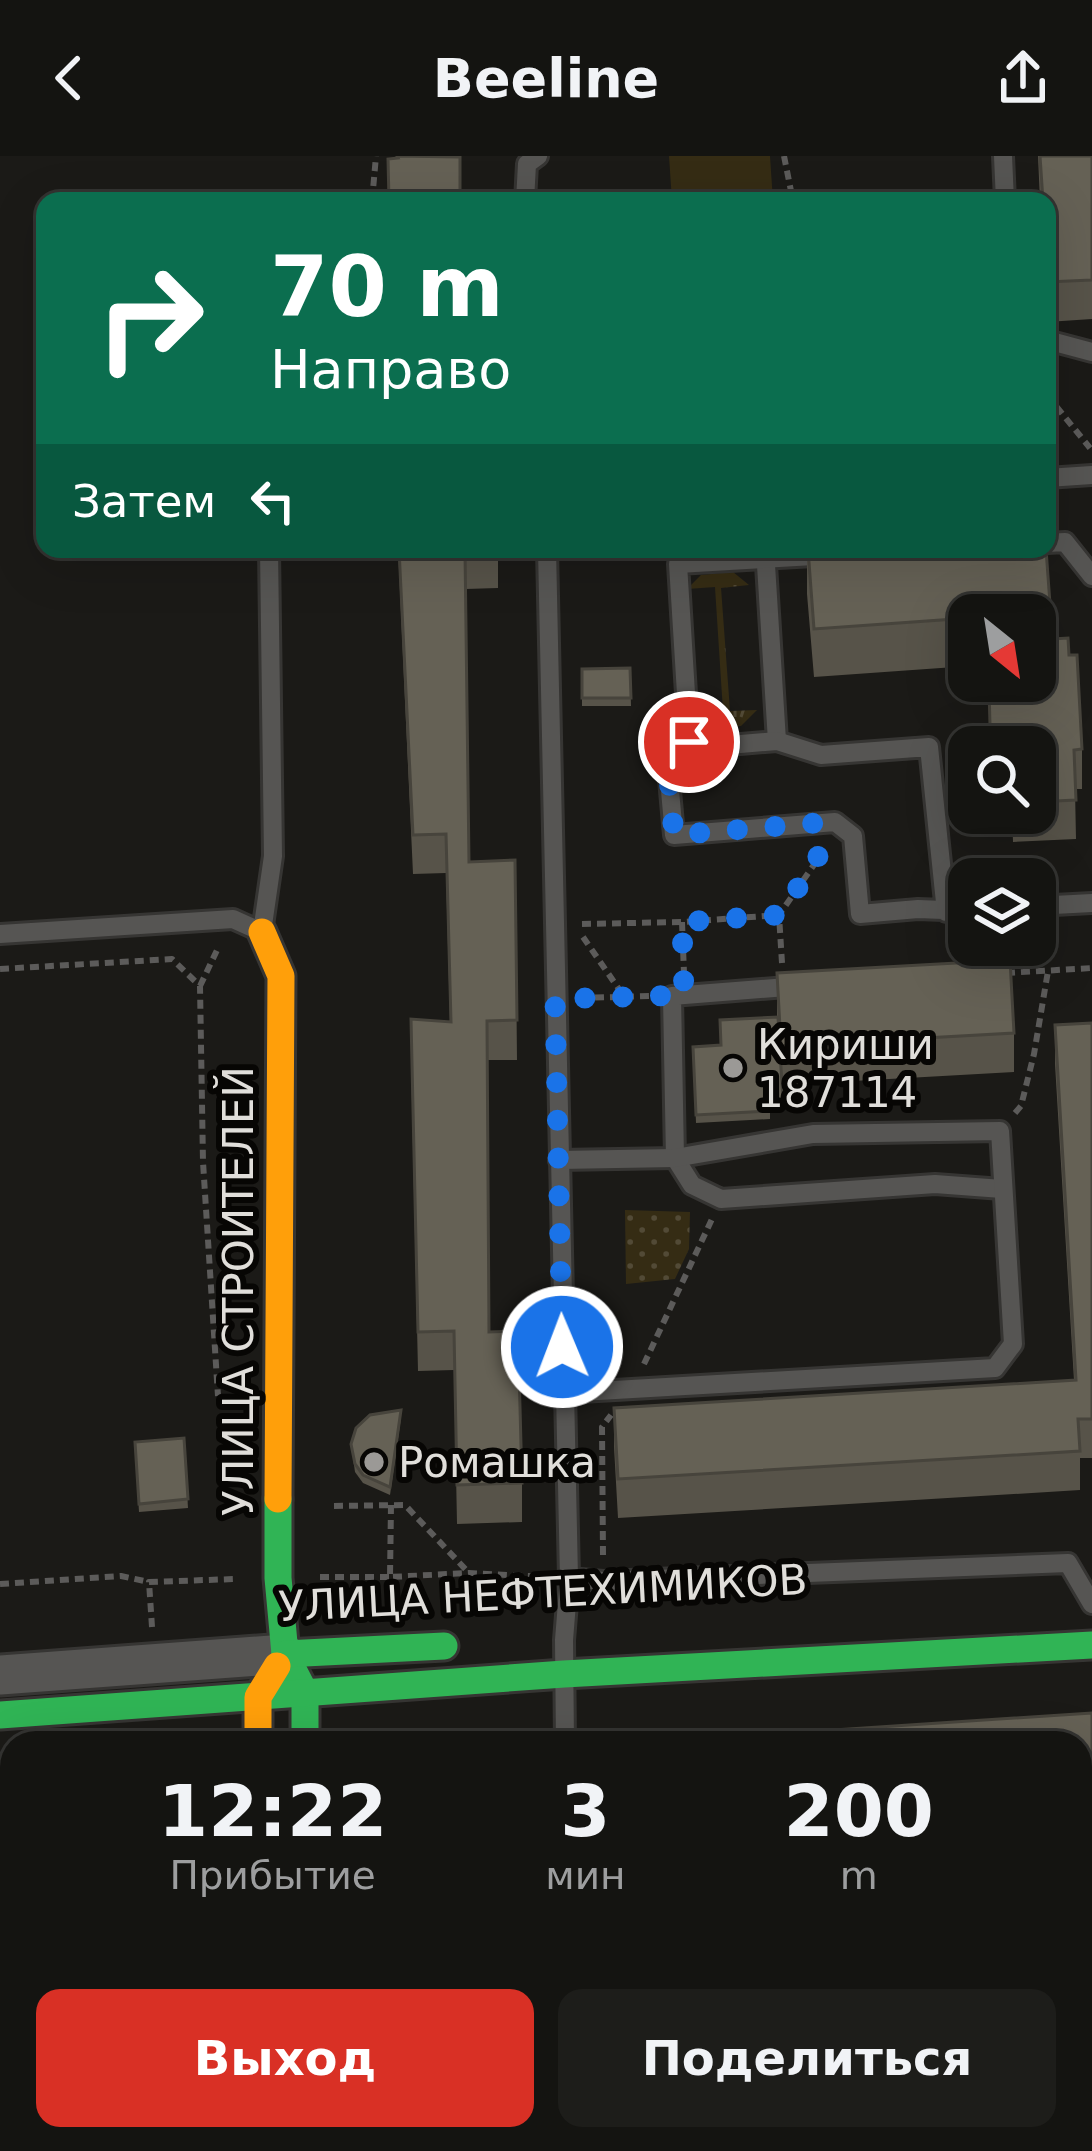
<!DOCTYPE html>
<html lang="ru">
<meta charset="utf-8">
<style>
:root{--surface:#141411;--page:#1d1d1a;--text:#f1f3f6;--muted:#9d9e9f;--line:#333331;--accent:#d93025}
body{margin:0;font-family:"DejaVu Sans",sans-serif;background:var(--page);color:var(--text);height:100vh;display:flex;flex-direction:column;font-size:45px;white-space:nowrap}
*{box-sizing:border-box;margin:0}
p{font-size:39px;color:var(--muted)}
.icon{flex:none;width:66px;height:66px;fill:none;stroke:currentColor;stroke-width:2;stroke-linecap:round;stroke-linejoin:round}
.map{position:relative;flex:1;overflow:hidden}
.side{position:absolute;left:0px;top:1575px;width:1092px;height:420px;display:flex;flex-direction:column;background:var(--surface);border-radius:36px 36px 0 0;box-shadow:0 12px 48px #0002,0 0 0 3px var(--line)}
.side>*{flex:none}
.top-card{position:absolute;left:36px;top:36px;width:1020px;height:366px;border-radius:24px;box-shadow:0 12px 48px #0002,0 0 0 3px var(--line);background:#0b6e4f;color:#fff;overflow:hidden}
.needle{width:78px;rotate:150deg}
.fabs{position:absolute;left:948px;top:438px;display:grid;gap:24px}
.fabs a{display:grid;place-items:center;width:108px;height:108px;border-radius:24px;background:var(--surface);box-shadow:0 12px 48px #0002,0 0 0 3px var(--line);font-size:60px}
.pin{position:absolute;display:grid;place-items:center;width:102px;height:102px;color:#fff;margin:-51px;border:6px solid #fff;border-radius:50%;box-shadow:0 3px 12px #0007}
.me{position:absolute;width:132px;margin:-66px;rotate:359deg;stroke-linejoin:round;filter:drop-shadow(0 0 9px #0008)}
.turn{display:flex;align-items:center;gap:42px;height:252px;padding:0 36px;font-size:54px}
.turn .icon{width:156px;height:156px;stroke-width:2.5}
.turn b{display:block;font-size:84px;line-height:102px}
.then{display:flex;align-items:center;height:114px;padding:0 36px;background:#0003;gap:24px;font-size:45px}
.eta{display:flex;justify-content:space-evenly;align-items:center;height:204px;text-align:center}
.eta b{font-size:72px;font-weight:800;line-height:84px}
.action{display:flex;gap:24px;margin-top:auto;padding:24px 36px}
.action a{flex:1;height:138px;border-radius:24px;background:var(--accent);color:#fff;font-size:48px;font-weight:800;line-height:138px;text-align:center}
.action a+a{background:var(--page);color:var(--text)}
header{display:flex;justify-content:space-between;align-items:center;height:156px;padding:0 36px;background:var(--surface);font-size:54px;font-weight:800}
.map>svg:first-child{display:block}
</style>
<header><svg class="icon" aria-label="back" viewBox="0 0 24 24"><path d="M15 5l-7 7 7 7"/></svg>Beeline<svg class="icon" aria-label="share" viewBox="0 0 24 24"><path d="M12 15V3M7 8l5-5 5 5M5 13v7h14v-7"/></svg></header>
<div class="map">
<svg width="1092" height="1995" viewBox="0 0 1092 1995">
<defs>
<pattern id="grass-tufts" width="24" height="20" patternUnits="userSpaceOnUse" patternTransform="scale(3)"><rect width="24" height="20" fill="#352c14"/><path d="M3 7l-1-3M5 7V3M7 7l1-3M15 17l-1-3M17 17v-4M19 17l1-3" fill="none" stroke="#524a36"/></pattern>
<pattern id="park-dots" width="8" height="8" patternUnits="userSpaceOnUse" patternTransform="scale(3)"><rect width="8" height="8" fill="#352c14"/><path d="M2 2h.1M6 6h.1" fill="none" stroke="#524a36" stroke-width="1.8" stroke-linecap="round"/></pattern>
</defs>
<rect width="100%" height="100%" fill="#1b1a17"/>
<polygon fill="url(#grass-tufts)" points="733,416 749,429 721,432 730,555 757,554 741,570 711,571 696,557 723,555 715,431 687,433 701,419"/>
<polygon fill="url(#park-dots)" points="625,1054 690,1056 689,1093 675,1123 626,1128"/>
<polygon fill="#352c14" points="669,0 770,0 773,45 672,45"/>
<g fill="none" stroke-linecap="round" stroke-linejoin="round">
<defs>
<g id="lane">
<polyline points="1003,0 1005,45"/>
<polyline points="525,45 527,8 538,0"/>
<polyline points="1047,184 1092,196"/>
<polyline points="1047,322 1092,319"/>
<polyline points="1047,387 1065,386 1092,420"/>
<polyline points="547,393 569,1422 564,1484 565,1587"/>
<polyline points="765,393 777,585"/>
<polyline points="689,586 678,408 831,399"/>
<polyline points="1035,750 1092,747"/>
<polyline points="946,756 929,591 821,599 777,585 717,590 689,586 666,590 674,679 835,666 853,680 860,758 918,753 969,755"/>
<polyline points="0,778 233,763 262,776 273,700 269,393"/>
<polyline points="799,830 672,840 675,1002 692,1029 721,1043 935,1028 1002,1033"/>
<polyline points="559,1004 675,1002 813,978 1000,975 1013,1188 995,1212 563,1237"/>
<polyline points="569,1422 603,1425 1068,1407 1092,1448"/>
<polyline points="1080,1831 1092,1973"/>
<polyline points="0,1962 12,1961"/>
<polyline points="31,1983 37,1995"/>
<polyline points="584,1983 584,1995"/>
<polyline points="708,1983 708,1995"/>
<polyline points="868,1983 873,1988 972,1983"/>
</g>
<polyline id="street" points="0,1519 285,1498"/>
<g id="fast">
<polyline points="278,1343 278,1422 285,1498 305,1537 305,1587"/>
<polyline points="285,1498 444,1490"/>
<polyline points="0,1559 564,1518 1092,1489"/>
</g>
<g id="slow">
<polyline points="262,776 281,820 278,1343"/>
<polyline points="258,1587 258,1541 277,1510"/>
<polyline points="306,1983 306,1995"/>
</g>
<polyline id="jam" points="266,1983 266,1995"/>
</defs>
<use href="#lane" stroke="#363533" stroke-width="24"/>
<use href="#street" stroke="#363533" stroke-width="45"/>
<use href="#fast" stroke="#363533" stroke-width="33"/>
<use href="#slow" stroke="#363533" stroke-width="33"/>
<use href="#jam" stroke="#363533" stroke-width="33"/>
<g stroke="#5c5b5a" stroke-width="6" stroke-dasharray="9 6" stroke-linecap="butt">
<polyline points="784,0 793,45"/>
<polyline points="372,45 376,0"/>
<polyline points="1047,239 1090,292"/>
<polyline points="682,766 684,817"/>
<polyline points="582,768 682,766 779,759"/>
<polyline points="583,781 623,839"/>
<polyline points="782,807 779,759 818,703 817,689"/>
<polyline points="0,813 172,803 200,830 203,1006 218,1240"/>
<polyline points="1006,817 1092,812"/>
<polyline points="200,830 219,790"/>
<polyline points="580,842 650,840"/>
<polyline points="1015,957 1021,950 1034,898 1048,815"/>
<polyline points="644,1208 712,1063"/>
<polyline points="391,1349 390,1421 469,1417 547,1421"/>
<polyline points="334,1350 405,1349 469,1417"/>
<polyline points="603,1399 602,1271 611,1259"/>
<polyline points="320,1421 390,1421 390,1452"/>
<polyline points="0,1428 121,1420 149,1426"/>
<polyline points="152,1471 149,1426 235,1423"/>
<polyline points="0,1625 12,1624"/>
<polyline points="1080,1684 1092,1674"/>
<polyline points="0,1730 12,1737"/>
<polyline points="0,1777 12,1765"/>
<polyline points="205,1983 205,1995"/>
<polyline points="393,1983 393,1995"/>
</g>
<use href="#lane" stroke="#565553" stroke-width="18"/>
<use href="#street" stroke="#565553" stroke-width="39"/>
<use href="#fast" stroke="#30b455" stroke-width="27"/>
<use href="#slow" stroke="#ff9f0a" stroke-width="27"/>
<use href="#jam" stroke="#e5322d" stroke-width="27"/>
</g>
<g fill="#575349">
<polygon points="1038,0 1092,0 1092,163 1047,166 1047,45 1040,45"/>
<polygon points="398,393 498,393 498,432 466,433 469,706 515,704 517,904 487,904 489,1176 522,1327 522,1366 457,1368 454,1214 418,1215 411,903 450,866 446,717 413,718"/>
<polygon points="807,393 1046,393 1052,483 1069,499 1082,593 1082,633 1075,633 1076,683 1013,686 1012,657 1035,657 1035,591 990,591 989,534 994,533 993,525 1035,525 1035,459 969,459 969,510 814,521 807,438"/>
<polygon points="630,512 631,550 582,550 582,513"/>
<polygon points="777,817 1014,877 1014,916 782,929 783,954 770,955 770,963 696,967 693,891 721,889 777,861"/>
<polygon points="1092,867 1092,1302 1080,1302 1080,1334 618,1362 614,1291 614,1252 1074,1224 1055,908 1055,869"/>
<polygon points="401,1262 390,1339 363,1327 355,1316 351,1288"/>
<polygon points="184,1282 188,1352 139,1356 135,1286"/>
<polygon points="1092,1557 1092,1662 1080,1663 1080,1587"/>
</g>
<g fill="#656155" stroke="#47443c" stroke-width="3">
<polygon points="397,0 460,1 460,45 389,45 388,3 398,2"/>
<polygon points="1040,0 1092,0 1092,124 1047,126 1047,45 1043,45"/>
<polygon points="399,393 498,393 465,394 469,706 515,704 517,864 487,865 489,1176 518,1175 522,1327 457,1329 454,1175 418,1176 411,863 451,866 446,678 413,679"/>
<polygon points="808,393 1046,393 1052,475 1035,476 1035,459 969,459 969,462 814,473"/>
<polygon points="1068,482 1069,499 1077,499 1082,593 1074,594 1076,644 1035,646 1035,591 998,591 997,569 990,569 989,534 996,533 995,525 1035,525 1035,484"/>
<polygon points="630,512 631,542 582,542 582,513"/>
<polygon points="1010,804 1014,877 781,890 777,817"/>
<polygon points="778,861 783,946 770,947 770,955 696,959 693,891 721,889 720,864"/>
<polygon points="1092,867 1092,1263 1078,1263 1080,1295 618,1323 614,1252 1076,1224 1055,869"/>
<polygon points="401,1254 390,1331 363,1319 355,1308 351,1288 356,1272 370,1259"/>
<polygon points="184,1282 188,1343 139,1348 135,1286"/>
<polygon points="1092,1557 1092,1623 1080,1624 1080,1587 636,1587"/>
<rect x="432" y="1983" width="68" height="12"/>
<polygon points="732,1983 797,1983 798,1995 733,1995"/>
<polygon points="1092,1983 1092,1987 1078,1995 899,1995"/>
</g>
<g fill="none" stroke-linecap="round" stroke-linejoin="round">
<polyline stroke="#1a73e8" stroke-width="21" stroke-dasharray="0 37.8" points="562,1191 555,843 684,839 682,766 779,759 818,703 817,667 674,679 666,590 689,586"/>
</g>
<g fill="#9b9996" stroke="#070604" stroke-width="4.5">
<circle cx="733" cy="912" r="12"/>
<circle cx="374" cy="1306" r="12"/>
</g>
<g text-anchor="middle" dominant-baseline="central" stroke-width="12" stroke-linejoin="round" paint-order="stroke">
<g font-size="42" fill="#e0deda" stroke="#070604" text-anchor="start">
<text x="757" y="888">Кириши<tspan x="757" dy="48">187114</tspan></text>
<text x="398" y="1306">Ромашка</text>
</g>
<g font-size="42" fill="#e0deda" stroke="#070604">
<text transform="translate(238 1135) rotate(-90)">УЛИЦА СТРОИТЕЛЕЙ</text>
<text transform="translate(543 1437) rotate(-3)">УЛИЦА НЕФТЕХИМИКОВ</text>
</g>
</g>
</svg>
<div class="fabs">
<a><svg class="needle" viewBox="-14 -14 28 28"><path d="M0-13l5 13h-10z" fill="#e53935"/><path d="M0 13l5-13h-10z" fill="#9d9e9f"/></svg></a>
<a><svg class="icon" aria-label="search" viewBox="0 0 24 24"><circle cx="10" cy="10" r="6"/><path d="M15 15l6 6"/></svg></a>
<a><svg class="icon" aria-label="layers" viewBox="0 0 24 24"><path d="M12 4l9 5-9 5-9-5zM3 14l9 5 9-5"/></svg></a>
</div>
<div class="pin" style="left:689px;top:586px;background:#d93025"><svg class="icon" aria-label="arrive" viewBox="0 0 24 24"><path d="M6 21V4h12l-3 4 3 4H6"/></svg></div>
<svg class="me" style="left:562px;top:1191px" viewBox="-20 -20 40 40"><circle r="17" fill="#1a73e8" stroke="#fff" stroke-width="3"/><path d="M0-11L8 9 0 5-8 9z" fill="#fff"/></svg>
<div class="top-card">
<div class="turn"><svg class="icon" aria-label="right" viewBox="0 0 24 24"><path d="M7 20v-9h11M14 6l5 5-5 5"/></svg><div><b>70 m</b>Направо</div></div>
<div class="then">Затем<svg class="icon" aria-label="left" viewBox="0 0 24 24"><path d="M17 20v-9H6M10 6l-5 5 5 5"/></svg></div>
</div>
<section class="side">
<div class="eta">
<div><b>12:22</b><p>Прибытие</p></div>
<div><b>3</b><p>мин</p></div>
<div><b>200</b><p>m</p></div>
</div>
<div class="action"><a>Выход</a><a>Поделиться</a></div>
</section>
</div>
